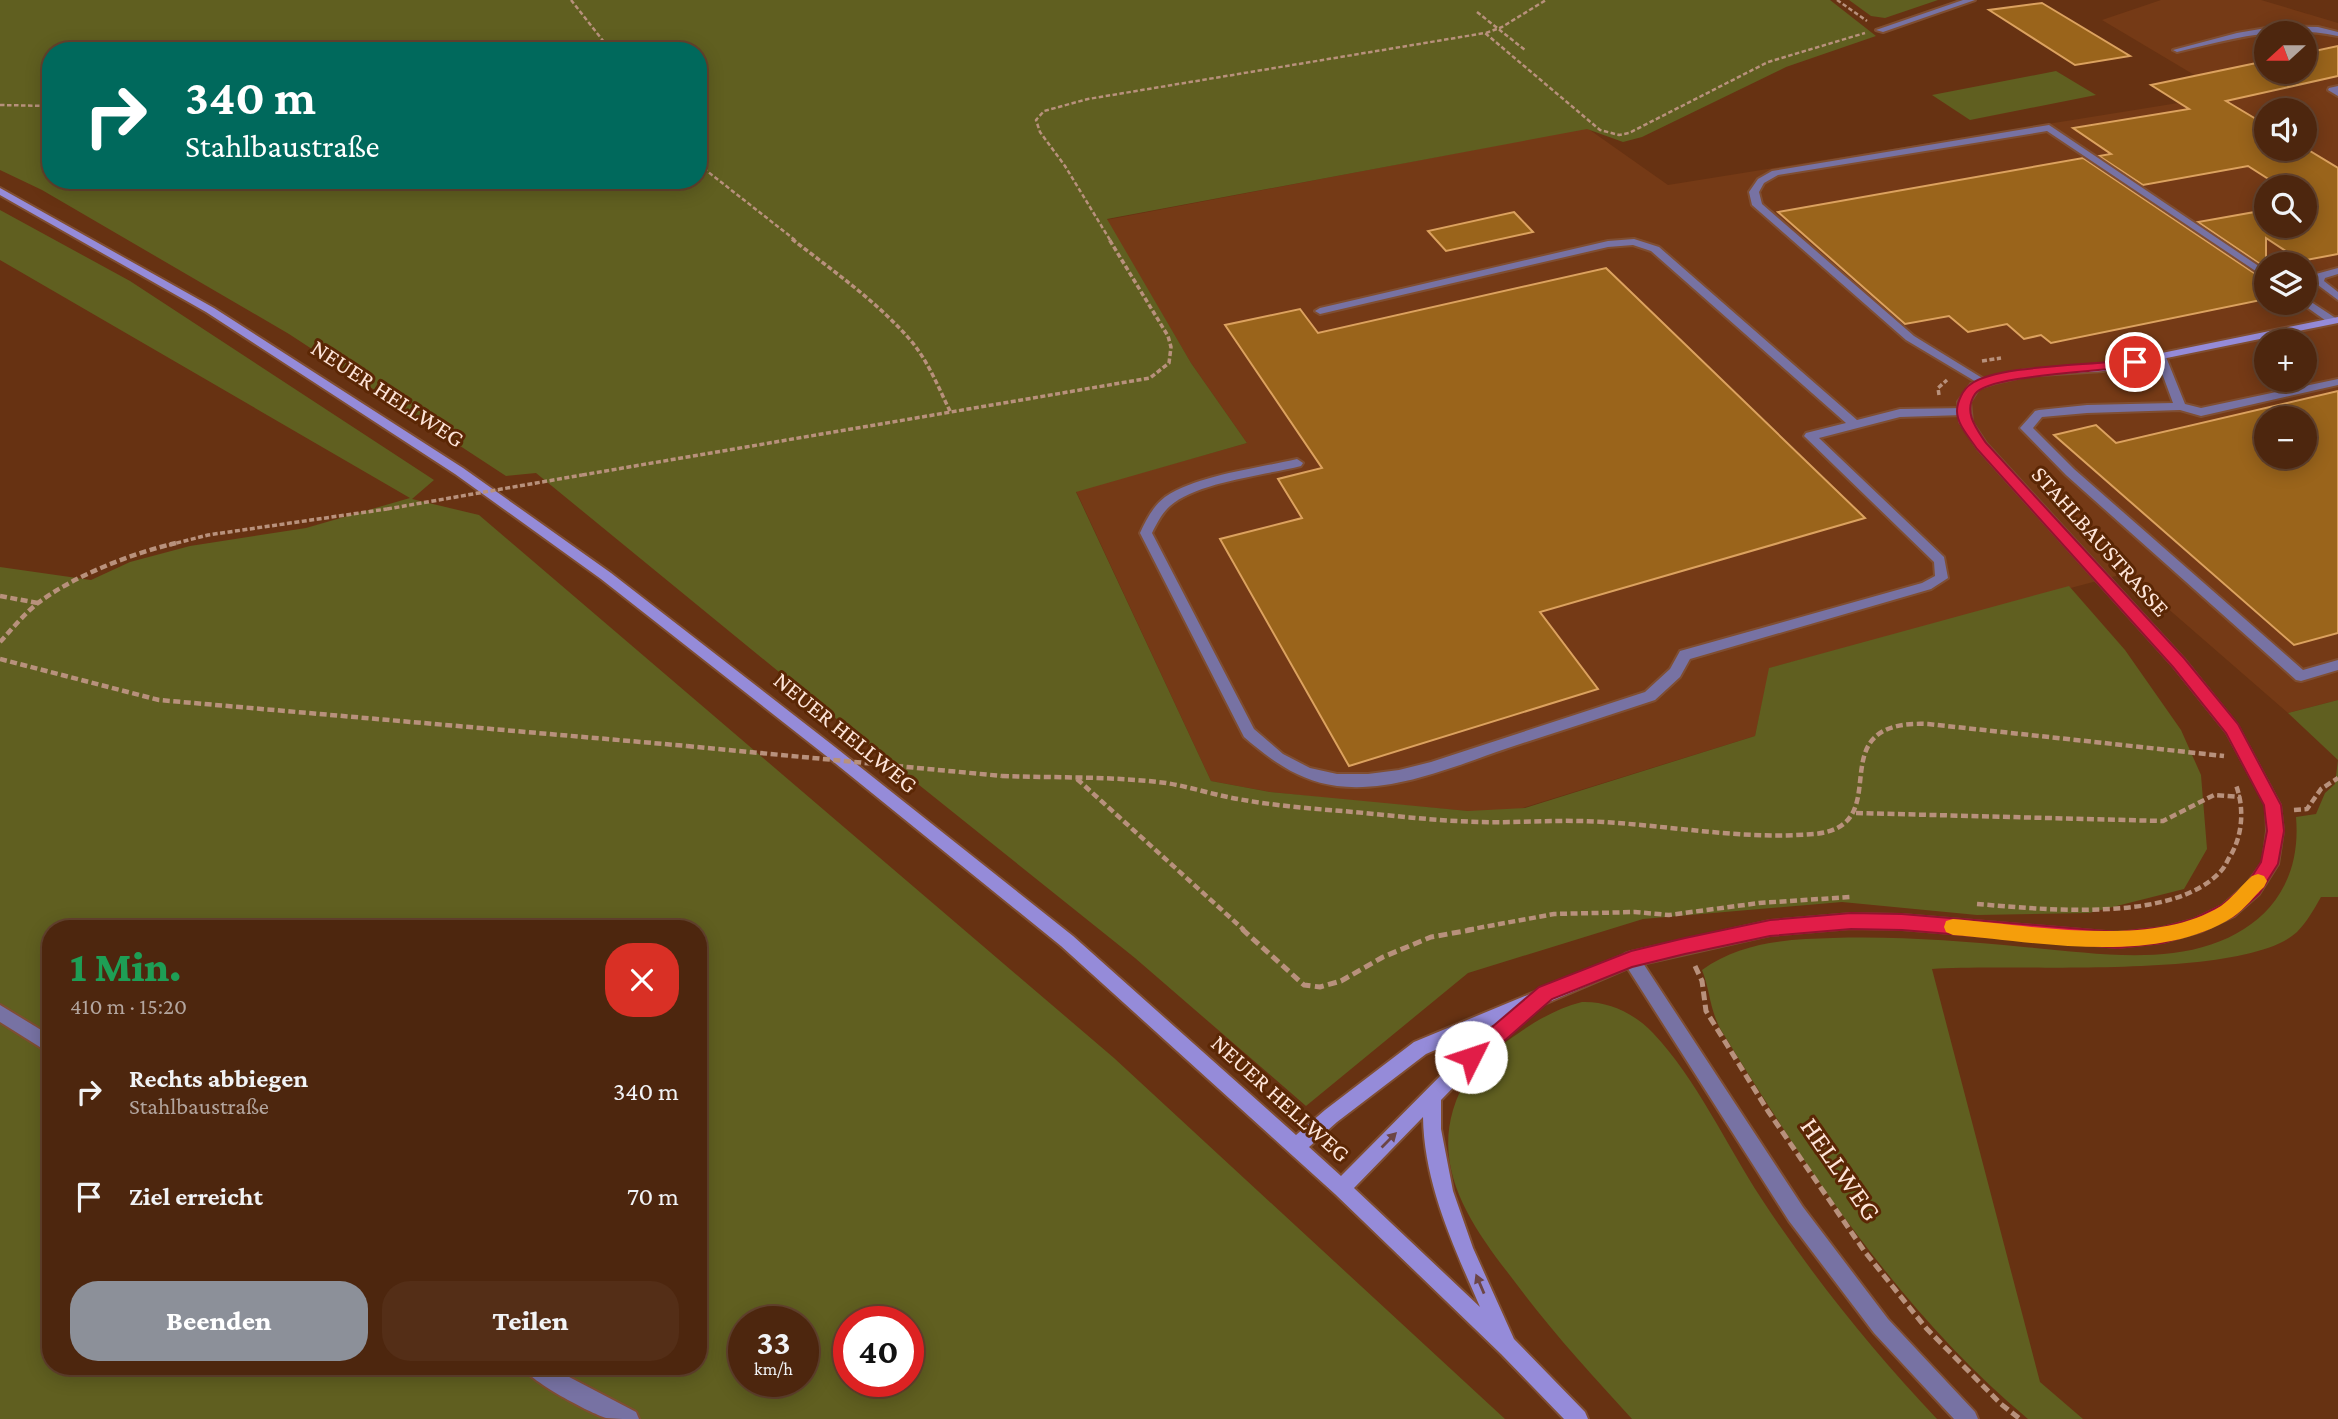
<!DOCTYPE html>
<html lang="de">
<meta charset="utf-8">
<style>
:root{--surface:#4d260e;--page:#542e17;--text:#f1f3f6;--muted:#b3a59e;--line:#64432e;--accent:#8c9099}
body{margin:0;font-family:"Crimson Pro",serif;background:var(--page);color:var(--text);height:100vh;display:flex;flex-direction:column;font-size:26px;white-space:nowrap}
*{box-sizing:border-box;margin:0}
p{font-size:23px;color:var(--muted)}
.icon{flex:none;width:38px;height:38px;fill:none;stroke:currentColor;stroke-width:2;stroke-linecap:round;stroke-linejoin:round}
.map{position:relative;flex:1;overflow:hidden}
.sheet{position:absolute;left:42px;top:920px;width:665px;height:455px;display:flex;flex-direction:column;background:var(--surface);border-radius:28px;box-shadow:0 4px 18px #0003,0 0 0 2px var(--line)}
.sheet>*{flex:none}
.hud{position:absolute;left:42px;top:42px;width:665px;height:147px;border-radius:28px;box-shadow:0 4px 18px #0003,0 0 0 2px var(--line);background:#00695c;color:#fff;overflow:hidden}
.needle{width:46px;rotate:249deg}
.fabs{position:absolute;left:2254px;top:21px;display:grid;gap:14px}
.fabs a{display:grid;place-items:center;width:63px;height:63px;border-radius:50%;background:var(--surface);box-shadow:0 4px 18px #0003,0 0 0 2px var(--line);font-size:35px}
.speed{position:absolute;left:728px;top:1306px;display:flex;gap:14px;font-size:35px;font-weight:700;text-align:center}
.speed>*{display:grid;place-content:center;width:91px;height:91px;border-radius:50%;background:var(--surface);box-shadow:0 4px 18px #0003,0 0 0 2px var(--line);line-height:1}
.speed small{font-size:18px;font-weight:400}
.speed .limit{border:10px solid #d22;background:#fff;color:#111}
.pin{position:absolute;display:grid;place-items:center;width:60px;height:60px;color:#fff;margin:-30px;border:4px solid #fff;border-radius:50%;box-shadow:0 2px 7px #0007}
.me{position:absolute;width:77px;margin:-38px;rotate:49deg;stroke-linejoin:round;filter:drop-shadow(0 0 5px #0008)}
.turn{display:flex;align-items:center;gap:24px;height:147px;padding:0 28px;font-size:32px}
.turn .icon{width:91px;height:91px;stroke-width:2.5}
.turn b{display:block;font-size:49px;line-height:60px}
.round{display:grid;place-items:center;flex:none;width:74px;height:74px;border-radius:28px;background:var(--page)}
.overview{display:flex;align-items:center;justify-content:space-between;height:119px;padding:0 28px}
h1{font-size:42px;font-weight:800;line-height:52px;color:#1e9e55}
.button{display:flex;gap:14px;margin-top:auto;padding:14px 28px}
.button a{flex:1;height:80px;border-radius:28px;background:var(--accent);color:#fff;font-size:28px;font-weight:800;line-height:80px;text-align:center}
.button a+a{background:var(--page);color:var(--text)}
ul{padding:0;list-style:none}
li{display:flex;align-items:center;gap:21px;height:105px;padding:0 28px}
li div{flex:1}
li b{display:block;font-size:26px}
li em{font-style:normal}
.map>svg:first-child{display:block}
</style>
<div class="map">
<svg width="2338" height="1419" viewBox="0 0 2338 1419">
<rect width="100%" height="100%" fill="#673212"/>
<path fill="#753a16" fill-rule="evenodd" d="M2161,0h100l77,23v677l-50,13 -161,-140 -357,95 -15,68 -242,75h-45l-104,-9 -94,-10 -59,-11 -135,-290 171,-48 -56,-80 -85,-143 481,-92 81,57 560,-90 -126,-75zM2266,33h39v39h-39zM2266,110h39v39h-39zM2266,187h39v39h-39zM2266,264h39v39h-39zM2266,341h39v39h-39zM2266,418h39v39h-39z"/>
<g fill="#605f20" fill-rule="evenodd">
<path d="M0,0h1830l46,36 -90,31 -144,70 -19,5 -36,-13 -480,90 84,144 56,80 -171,49 135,289 59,11 198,19 57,-3 230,-72 14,-68 300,-82 56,64 56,80 20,45 6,74 -23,40 -95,24 -112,2 -135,-13 -199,17 -175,54 -162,133 -171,-148 -312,-250 -287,-235 -30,3 -217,-142 -247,-144 -42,-20zM51,51h647v129h-647z"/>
<polygon points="1849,0 1938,0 1885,18 1871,16"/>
<polygon points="2056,71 2096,95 1970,120 1932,95"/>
<path d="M0,210l130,71 304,199 -22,19 67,16 635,543 391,361h-1505v-852l91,13 39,-18 60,-16 116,-18 104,-30 -410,-238zM51,929h647v438h-647zM744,1321h59v60h-59zM849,1321h59v60h-59z"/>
<path d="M2338,700v197h-17c-7,12 -14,25 -24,35 -53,49 -287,31 -365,37l108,413 43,37h-55c-128,-107 -220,-248 -307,-389 -11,-19 -11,-40 -19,-60 38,-28 86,-31 131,-32 65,-2 127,3 191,9 49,4 100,12 149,6 75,-9 130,-55 123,-136l20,-3 9,-21 10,-9 3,-24 -50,-47z"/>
<path d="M1582,1002c27,-1 53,12 71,31 43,45 74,113 108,165 52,79 111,152 176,221h-305c-39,-43 -79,-86 -114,-133 -39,-51 -85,-108 -65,-176 8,-27 23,-47 46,-63 26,-19 51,-37 83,-45z"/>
</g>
<g fill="#9a641b" stroke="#dca25f" stroke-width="2" fill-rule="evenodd">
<polygon points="2042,3 2130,56 2075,65 1989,10"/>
<polygon points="2338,46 2338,76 2226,101 2266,125 2266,149 2305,148 2338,168 2338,254 2301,261 2266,238 2266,268 2198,222 2266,210 2266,226 2305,226 2305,187 2281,187 2248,166 2143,185 2099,156 2111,154 2073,128 2189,109 2151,85 2266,61 2266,72 2305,72 2305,53"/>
<polygon points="2083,158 2266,281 2266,299 2051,343 2041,335 2024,339 2007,324 1968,332 1949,316 1905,324 1778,212"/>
<polygon points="1514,212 1533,232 1446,251 1428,231"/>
<polygon points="1606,268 1865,518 1540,612 1598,689 1349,766 1220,539 1302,518 1278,479 1322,468 1225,325 1300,309 1318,333"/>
<path d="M2338,391v242l-44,12 -240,-210 42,-10 20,18zM2266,418h39v39h-39z"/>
</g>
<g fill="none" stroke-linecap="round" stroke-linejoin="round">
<defs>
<g id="lane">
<path d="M2278,26l40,1 20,5v4c-56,-12 -107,3 -161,16l-4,-2 64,-17z"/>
<polygon points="2338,86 2338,96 2328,90 2329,88"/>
<polygon points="2049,125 2266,271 2266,278 2047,131 1778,175 1764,183 1759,192 1762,204 1914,336 1987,381 1987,385 1983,386 1906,340 1752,205 1749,192 1758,179 1772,171"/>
<path d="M1634,239l25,8 198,173 43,-11 67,-1v6l-4,1 -63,2 -81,21 125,119 4,21 -17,11 -241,70 -10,18 -25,23c-49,16 -98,32 -147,48 -53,18 -114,45 -171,38 -38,-5 -65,-25 -93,-49l-104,-204c6,-13 13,-27 25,-36 32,-22 94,-29 132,-38l6,4 -2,3c-35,9 -104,16 -131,40 -8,7 -13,17 -18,27l102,196 29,25 27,14 27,6h31l31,-4 32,-8 214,-70 25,-23 10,-18 242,-68 13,-7 -1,-14 -130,-126 2,-3 40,-10 -195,-172 -18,-6 -25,2 -288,67 -5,-3 5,-3 288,-67z"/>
<polygon points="2338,268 2338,274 2325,278 2324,281 2338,292 2338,300 2314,282 2316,274"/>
<polygon points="2305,298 2337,319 2337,323 2329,323 2301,303 2305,303"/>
<polygon points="2161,354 2166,357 2185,404 2201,408 2338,379 2338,385 2201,416 2180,410 2087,413 2042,417 2033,428 2074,469 2303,670 2338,660 2338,670 2301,681 2296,680 2066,475 2020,428 2035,411 2039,410 2087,405 2173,403 2156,357"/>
</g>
<g id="street">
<polygon points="1963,0 1975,0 1883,32 1876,30"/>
<polygon points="1631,952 1637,954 1803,1207 1888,1319 1975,1412 1978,1419 1954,1419 1874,1333 1789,1221 1625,964 1623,959 1625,954"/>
<polygon points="0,1005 51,1036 51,1054 0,1022"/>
<path d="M523,1367h27l86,45 3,7c-10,0 -23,0 -33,-1 -16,-5 -77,-37 -83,-51z"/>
</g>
<path id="secondary" d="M0,188l214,120 249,160 148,105 224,174 238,189 223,199 29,-25 89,-68 217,-90 139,-31 81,-7 51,1 216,18 45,-5 30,-8 29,-14 25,-22 16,-22 4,-31 -1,-26 -39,-72 -53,-66 -196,-218 -18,-27 -2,-20 13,-18 21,-7 34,-7 77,-5 235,-48v6l-235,48 -77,5 -31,7 -16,5 -9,14 2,20 14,21 198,216 53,66 43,80 3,26 -5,33 -19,30 -25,22 -32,15 -39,11 -45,5 -216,-18 -51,-1 -81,7 -137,31 -91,39 -65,58 -36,37v29l12,62 20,57 41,91 71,73 3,7h-24l-63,-65 -166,-160 -274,-248 -236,-191 -224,-176 -146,-105 -249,-162 -206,-117zM1498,1023l-33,28 -124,125 -32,-29 28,-25 89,-68zM1423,1117c1,67 31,130 57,190l-126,-119z"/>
</defs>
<use href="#lane" stroke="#7f4e32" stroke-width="4"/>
<use href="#street" stroke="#7f4e32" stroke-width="4"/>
<use href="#secondary" stroke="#7f4e32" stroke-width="4"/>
<g stroke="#b8917c" stroke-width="2.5" stroke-dasharray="4.5 2.5" stroke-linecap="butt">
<polyline points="571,0 611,51"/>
<polyline points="1837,0 1867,21"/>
<polyline points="1477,12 1525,50"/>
<polyline points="1486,33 1502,27 1546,0"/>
<polyline points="0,105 51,106"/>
<polyline points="698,164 795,240"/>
<polyline points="1110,240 1065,166 1040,132 1036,120 1044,111 1088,99 1485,33 1600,130 1619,135 1629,133 1768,62 1865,33"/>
</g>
<g stroke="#b8917c" stroke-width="3.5" stroke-dasharray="5 2.5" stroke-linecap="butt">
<path d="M792,239c41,32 86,63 120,103 17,21 27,47 39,71"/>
<polyline points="1982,361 2001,358"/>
<polyline points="1939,395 1938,388 1947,380"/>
<polyline points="582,475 1150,378 1169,363 1171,347 1168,336 1109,239"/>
<polyline points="169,545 208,535 387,509"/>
</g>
<g stroke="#b8917c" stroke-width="4.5" stroke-dasharray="7 3.5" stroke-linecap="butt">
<polyline points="0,596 38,603"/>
<path d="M0,642c12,-13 24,-28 38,-39 35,-27 95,-50 138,-60"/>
<polyline points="0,659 159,700 687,746"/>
<path d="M1002,776c54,2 110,0 164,7 25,4 48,12 72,16 38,7 78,10 116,13 42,4 85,9 127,10 41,1 81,-3 122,0 69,4 142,18 211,12 88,-8 -1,-115 114,-110l296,32"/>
<polyline points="1077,779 1244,930"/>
<polyline points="2294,810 2307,809 2321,789 2338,778"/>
<polyline points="1856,813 2163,821 2214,795 2241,797"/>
<path d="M1977,904c65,5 196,20 244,-33 5,-5 7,-13 11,-18 11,-21 12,-46 4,-68"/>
<polyline points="1467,930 1554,914 1635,912 1669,915 1759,903 1850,897"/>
</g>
<g stroke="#b8917c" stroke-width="5" stroke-dasharray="9 4.5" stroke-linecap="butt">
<polyline points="1242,929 1304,985 1320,987 1341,981 1383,957 1431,937 1476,929"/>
<polyline points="1695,966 1702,981 1706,1011 1768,1111 1865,1252 1926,1328 2001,1404 2020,1419"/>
</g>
<use href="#lane" fill="#7772a3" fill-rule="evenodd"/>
<use href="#street" fill="#7772a3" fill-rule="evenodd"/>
<use href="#secondary" fill="#958bd9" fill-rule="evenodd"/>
<polyline stroke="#b8917c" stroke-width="3.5" stroke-dasharray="5 2.5" stroke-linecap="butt" points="387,509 582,475"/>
<polyline stroke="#b8917c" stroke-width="4.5" stroke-dasharray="7 3.5" stroke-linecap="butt" points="687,746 1002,776"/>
</g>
<defs><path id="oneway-solid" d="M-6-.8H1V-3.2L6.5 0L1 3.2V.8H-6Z" transform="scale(1.75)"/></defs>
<g fill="#6c4545">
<use href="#oneway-solid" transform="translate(1389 1140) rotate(-45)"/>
<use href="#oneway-solid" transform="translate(1480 1284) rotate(-113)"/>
</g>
<path fill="#e11d48" stroke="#92132f" stroke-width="2" d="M2135,359l4,1v5c-30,7 -151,9 -164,29 -12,18 1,34 11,49l198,215 54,66 43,81 3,26 -6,33 -19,30 -25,22 -31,15 -40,12 -45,5 -216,-18 -51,-1 -81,7 -85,18 -53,13 -80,32 -74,65 -7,3 -7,-3 -3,-7 3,-6 75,-64 92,-36 54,-13 85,-18 81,-7 51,1 216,18 45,-5 30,-8 29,-14 25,-21 14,-22 6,-31 -3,-26 -38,-72 -53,-66 -196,-218c-7,-11 -20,-24 -20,-38 0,-9 6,-22 14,-27 28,-20 125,-18 164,-25z"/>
<path fill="#f59e0b" d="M2258,874l6,2 3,5 -3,6c-10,9 -19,22 -31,30 -77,49 -194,25 -280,18l-7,-3 -2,-5 2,-6 7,-2c77,6 200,30 268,-13 11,-8 21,-21 31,-30z"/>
<g text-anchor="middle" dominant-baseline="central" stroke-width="6" stroke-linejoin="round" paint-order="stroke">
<g font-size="24" fill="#fee4d8" stroke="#5b2705">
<text transform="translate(388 393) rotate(33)">NEUER HELLWEG</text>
<text transform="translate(2101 541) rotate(48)">STAHLBAUSTRASSE</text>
<text transform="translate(846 732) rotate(39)">NEUER HELLWEG</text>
<text transform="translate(1281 1098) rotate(42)">NEUER HELLWEG</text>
</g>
<g font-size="28" fill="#fee4d8" stroke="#5b2705">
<text transform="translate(1841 1169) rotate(55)">HELLWEG</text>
</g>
</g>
</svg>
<div class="fabs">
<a><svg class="needle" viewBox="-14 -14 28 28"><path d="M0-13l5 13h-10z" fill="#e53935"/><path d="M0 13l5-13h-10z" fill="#b3a59e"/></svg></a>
<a><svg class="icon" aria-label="sound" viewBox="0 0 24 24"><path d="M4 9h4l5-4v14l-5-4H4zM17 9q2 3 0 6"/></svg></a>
<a><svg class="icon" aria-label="search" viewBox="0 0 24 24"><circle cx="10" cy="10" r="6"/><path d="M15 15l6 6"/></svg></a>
<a><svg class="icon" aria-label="layers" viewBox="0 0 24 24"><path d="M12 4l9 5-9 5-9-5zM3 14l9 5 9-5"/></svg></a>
<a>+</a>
<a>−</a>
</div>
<div class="speed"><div>33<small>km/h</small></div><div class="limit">40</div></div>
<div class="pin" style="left:2135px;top:362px;background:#d93025"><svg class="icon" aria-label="arrive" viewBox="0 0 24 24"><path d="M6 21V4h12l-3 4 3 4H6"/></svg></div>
<svg class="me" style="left:1471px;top:1057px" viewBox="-20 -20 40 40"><circle r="19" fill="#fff"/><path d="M0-13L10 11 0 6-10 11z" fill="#e11d48"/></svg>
<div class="hud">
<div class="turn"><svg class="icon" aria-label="right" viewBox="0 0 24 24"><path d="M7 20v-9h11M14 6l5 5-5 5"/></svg><div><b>340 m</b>Stahlbaustraße</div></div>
</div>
<section class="sheet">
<div class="overview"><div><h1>1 Min.</h1><p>410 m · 15:20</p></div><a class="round" style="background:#d93025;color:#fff"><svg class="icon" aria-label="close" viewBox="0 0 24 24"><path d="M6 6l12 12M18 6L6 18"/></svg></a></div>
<ul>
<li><svg class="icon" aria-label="right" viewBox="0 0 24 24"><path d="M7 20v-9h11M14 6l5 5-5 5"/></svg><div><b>Rechts abbiegen</b><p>Stahlbaustraße</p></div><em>340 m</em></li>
<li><svg class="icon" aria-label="arrive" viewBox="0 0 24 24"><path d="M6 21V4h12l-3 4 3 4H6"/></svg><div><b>Ziel erreicht</b></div><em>70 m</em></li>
</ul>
<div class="button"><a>Beenden</a><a>Teilen</a></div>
</section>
</div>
